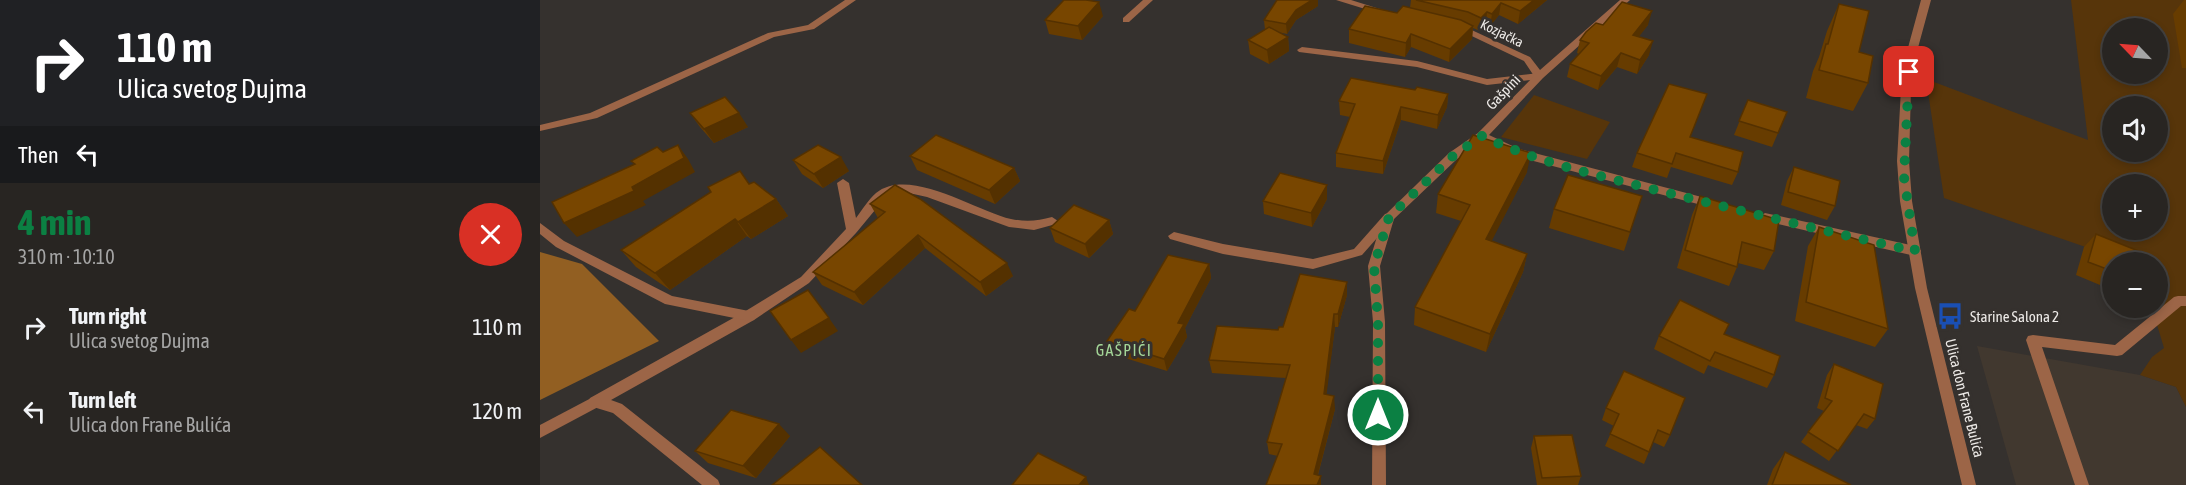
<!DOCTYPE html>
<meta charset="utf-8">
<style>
:root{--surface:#282522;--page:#302d2a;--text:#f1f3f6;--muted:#a5a5a5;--line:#444240;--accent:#0b8043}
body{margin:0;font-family:"Asap Condensed",sans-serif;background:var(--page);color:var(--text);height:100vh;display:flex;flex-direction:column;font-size:22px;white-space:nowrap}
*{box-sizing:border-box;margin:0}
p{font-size:20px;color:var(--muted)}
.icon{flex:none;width:33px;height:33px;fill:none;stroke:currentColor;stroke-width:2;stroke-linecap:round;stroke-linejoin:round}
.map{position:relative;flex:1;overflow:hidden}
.side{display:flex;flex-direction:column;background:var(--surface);width:540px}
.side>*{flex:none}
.guide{background:#202124;color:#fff;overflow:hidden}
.needle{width:39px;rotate:295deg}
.tools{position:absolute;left:1562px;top:18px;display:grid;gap:12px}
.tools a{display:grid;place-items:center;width:66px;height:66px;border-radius:50%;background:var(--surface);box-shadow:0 3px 9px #0003,0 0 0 2px var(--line);font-size:30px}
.pin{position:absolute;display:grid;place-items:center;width:51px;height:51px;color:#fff;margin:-26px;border-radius:12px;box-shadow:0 3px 9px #0006}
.me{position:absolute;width:66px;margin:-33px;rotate:0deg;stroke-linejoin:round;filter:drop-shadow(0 0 4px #0008)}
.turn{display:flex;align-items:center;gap:21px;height:126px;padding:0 18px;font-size:27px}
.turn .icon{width:78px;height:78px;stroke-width:2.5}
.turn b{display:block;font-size:42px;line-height:51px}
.then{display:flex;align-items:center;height:57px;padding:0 18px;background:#0003;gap:12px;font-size:22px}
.round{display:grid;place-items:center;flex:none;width:63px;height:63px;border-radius:32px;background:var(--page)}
.headline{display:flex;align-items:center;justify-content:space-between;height:102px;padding:0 18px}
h1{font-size:36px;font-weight:700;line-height:45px;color:var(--accent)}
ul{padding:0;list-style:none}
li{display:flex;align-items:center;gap:18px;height:84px;padding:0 18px}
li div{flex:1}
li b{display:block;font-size:22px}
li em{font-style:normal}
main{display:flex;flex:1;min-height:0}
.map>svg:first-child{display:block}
</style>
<main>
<section class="side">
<div class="guide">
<div class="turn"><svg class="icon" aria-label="right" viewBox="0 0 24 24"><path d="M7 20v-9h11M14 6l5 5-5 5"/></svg><div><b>110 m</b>Ulica svetog Dujma</div></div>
<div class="then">Then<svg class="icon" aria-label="left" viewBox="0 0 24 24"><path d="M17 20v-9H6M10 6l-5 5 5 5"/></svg></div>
</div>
<div class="headline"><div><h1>4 min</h1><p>310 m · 10:10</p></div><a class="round" style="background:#d93025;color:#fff"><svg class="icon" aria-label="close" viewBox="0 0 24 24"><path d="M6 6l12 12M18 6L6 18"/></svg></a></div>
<ul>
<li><svg class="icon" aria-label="right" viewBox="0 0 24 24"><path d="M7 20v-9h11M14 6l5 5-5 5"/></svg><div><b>Turn right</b><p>Ulica svetog Dujma</p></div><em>110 m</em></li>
<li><svg class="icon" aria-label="left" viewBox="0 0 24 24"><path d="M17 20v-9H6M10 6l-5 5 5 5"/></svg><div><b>Turn left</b><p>Ulica don Frane Bulića</p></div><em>120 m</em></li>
</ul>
</section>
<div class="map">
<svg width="1646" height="485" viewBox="0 0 1646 485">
<rect width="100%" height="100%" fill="#35312e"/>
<polygon fill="#41382f" points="1437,346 1600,375 1636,387 1646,407 1646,485 1476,485"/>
<g fill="#57350a" fill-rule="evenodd">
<path d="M1531,0h115v407l-10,-20 -36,-12 12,-18 12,-9 -12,-40h5v-46h-28l-185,-64 -18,-119 162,61zM1572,28h45v46h-45zM1572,106h45v46h-45zM1572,184h45v46h-45z"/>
<polygon points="994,95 1070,122 1047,159 961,137"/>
</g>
<polygon fill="#925f22" points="0,252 42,264 119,341 0,400"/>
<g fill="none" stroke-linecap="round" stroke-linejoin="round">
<g fill="#9c6547" fill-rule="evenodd">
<polygon points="603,0 613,0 589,22 583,22 583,18"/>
<polygon points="762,47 877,61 947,79 999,73 1004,76 999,79 947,85 877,67 759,52 757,50"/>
<path d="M303,179l6,4 7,35c6,-8 12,-18 20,-25 33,-27 100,18 135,26 15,3 27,2 41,-2l6,4 -2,3 -22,6 -25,-3 -82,-30 -27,-6 -15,7 -29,35 -47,50 -55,37 -143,80 11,4 96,76 2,5h-18l-89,-72 -23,-7 -2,-4 2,-4 154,-86 57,-35 45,-48 -9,-46z"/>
<polygon points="849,213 855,217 853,220 822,255 773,269 683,254 630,239 628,236 634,232 683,244 773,259 814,249 845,214"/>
<polygon points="1638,296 1646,296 1646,306 1641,306 1582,355 1577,356 1502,347 1549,485 1535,485 1486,340 1488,336 1493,335 1575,345 1634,297"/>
</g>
<g fill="#9c6547" fill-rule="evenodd">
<polygon points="305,0 316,0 274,29 234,37 57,118 0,131 0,125 50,113 228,33 268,25"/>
<polygon points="796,0 811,0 843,10 838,13"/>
<polygon points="1080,0 1090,0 1003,78 949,135 979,149 1173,200 1179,204 1173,208 971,155 943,141 917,159 854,219 840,266 845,322 846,485 832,485 833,322 828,266 843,217 909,153 938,133 994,76 984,61 915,28 917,26 923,26 990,57 1000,70"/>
<polygon points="1225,213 1375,246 1379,248 1381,251 1379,254 1375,256 1221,220 1219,217"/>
<polygon points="0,223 24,241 132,296 209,311 214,312 215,316 214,320 209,321 125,304 16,247 0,234"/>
<polygon points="55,396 60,398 62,402 60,406 0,438 0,425"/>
</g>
<polygon fill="#9c6547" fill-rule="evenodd" points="1381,0 1391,0 1376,55 1371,89 1369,161 1372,201 1387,288 1436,485 1422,485 1375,288 1360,201 1357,161 1361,89 1366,55"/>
</g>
<g fill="#673c00">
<polygon points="871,0 1007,0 978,24 959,15 950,26 946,25 940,31 933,28 932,39 909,62 871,47 865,57 809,43 809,29 870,8"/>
<polygon points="1644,0 1646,0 1646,68 1642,68 1633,14"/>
<polygon points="1299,4 1319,52 1328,83 1313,111 1266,98 1273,71 1279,57 1287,31"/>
<polygon points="778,6 756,20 747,34 738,32 748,37 749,51 729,64 710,54 708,40 725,30 724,20"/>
<polygon points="563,16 542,40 509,34 505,20"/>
<polygon points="1063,25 1108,25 1099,36 1109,55 1097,74 1077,67 1058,90 1027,77 1030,64 1039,54 1037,53 1040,40"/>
<polygon points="875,90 908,94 907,107 897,129 861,120 843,174 796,167 796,153 810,117 800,115 799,101"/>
<polygon points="1208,100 1238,133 1232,147 1194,135"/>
<polygon points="150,113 208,127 174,143 160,127"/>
<polygon points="1150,137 1198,172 1192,185 1131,167 1127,178 1092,167 1097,153"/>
<polygon points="370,156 474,168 480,181 455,204 377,170"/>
<polygon points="253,160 309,171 283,188 262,174"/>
<polygon points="1254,167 1295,206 1287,220 1241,205 1247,181"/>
<polygon points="987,172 951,241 987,254 983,272 946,352 874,325 875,307 921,221 896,213 898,194"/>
<polygon points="209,184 236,199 248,216 211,239 207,236 130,290 96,267 81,250 171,192"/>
<polygon points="1102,196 1084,251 1009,228 1014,209"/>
<polygon points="1160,196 1234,251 1224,270 1198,263 1197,267 1189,286 1137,268 1152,215"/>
<polygon points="787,199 772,227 724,214 723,201"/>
<polygon points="330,204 473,276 446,296 385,248 323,305 282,285 273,272 338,218"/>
<polygon points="569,220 573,234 549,258 515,242 510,228"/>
<polygon points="1279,227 1348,329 1335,347 1255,321 1268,246"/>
<polygon points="1556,234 1572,262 1572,290 1536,275 1544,247"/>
<polygon points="669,264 671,278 645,328 647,337 627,371 572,354 567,341 595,311"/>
<polygon points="807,282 807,295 798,327 795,327 786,394 795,409 778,475 738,456 729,454 727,442 746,378 672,373 669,360 738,330"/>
<polygon points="1184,334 1234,375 1227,388 1168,365 1164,374 1114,349 1119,336"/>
<polygon points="1294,364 1335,419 1327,429 1316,425 1289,461 1261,442 1284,411 1277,408 1287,375"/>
<polygon points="1066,408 1130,435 1124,447 1113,442 1104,464 1065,446 1074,426 1062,420"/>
<polygon points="250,436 216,478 168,463 155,451"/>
<polygon points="994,436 1041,476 1038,485 997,485 991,448"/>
<polygon points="1245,452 1311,485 1227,485 1233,469"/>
</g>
<g fill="#543100">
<polygon points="772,0 778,0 778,6 756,20 747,34 746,24 756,10"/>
<polygon points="994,0 1007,0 978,24 980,11"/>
<polygon points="559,2 563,16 542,40 538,26"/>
<polygon points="961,3 959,15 950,26 952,14"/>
<polygon points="1112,11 1108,25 1090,48 1093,35"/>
<polygon points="947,12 946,25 940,31 941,18"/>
<polygon points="933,26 932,39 909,62 910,49"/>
<polygon points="871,34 871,47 865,57 866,43"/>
<polygon points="748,37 749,51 729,64 727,50"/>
<polygon points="1113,41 1109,55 1097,74 1100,60"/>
<polygon points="1081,53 1077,67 1058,90 1061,76"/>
<polygon points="908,94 907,107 897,129 898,115"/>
<polygon points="861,107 861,120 843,174 843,161"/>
<polygon points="199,113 208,127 174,143 164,129"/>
<polygon points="138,145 148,159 155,172 103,201 106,205 37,237 24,223"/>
<polygon points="991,153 987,172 943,258 946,239"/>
<polygon points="301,157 309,171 283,188 274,174"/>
<polygon points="474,168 480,181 455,204 449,190"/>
<polygon points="787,185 787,199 772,227 771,213"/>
<polygon points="236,199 248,216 211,239 198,222"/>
<polygon points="195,219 207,236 130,290 115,273"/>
<polygon points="569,220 573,234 549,258 545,244"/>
<polygon points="378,235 385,248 323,305 314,292"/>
<polygon points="987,254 983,272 946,352 950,334"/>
<polygon points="467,263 473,276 446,296 440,282"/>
<polygon points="669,264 671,278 645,328 647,337 627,371 624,359 638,323"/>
<polygon points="807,282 807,295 798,327 798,314"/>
<polygon points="794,314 795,327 785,407 784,394"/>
<polygon points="289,318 298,331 261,353 251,340"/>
<polygon points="794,396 795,409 775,485 774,474"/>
<polygon points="239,424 250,436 216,478 203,466"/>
<polygon points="781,476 781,485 777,485"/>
<polygon points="546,477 549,485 539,485"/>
</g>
<g fill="#784600" stroke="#543100" stroke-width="1.5">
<polygon points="524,0 546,0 559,2 538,26 505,20"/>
<polygon points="737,0 772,0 756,10 746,24 724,20"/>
<polygon points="876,0 994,0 980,11 961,3 952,14 947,12 941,18 928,12"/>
<polygon points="1082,2 1112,11 1093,35 1113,41 1100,60 1081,53 1061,76 1030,64 1049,43 1040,40 1046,32 1056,23 1063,25"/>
<polygon points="1299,4 1329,11 1319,52 1333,56 1328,83 1279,70 1286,44 1288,44"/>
<polygon points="825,6 857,13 863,6 921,20 933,26 910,49 871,34 866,43 809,29"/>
<polygon points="729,27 748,37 727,50 708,40"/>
<polygon points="811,78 875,90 877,87 908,94 898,115 861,107 843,161 796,153 815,104 799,101"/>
<polygon points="1129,84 1167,94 1150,137 1203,152 1198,172 1136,153 1132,164 1097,153"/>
<polygon points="185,97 199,113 164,129 150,113"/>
<polygon points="1208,100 1247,112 1238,133 1199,121"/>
<polygon points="396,135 474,168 449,190 370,156"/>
<polygon points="933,135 991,153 946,239 987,254 950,334 875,307 930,205 898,194"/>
<polygon points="138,145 144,158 92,187 94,191 24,223 12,202 95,164 91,161 117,147 123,152"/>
<polygon points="278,145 301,157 274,174 253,160"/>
<polygon points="1254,167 1300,181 1295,206 1248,192"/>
<polygon points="200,171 209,184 214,182 236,199 198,222 195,219 115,273 81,250 171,192 168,187"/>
<polygon points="740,173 787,185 771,213 723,201"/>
<polygon points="1028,175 1102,196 1090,232 1014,209"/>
<polygon points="355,185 380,199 467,263 440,282 378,235 314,292 273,272 345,212 330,204"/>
<polygon points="1160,196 1239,220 1234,251 1202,242 1197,267 1145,250"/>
<polygon points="534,205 569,220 545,244 510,228"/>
<polygon points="1279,227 1334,245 1348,329 1266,302"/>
<polygon points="1556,234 1606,254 1605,262 1572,262 1572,271 1548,262"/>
<polygon points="628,255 669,264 638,323 644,324 624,359 567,341 589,309 595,311"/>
<polygon points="760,274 807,282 798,314 794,314 784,394 794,396 774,474 781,476 777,485 726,485 742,444 727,442 750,365 669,360 677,326 738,330 739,327 743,327"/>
<polygon points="268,290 289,318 251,340 230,311"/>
<polygon points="1140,300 1189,324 1184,334 1240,356 1234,375 1175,352 1170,361 1119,336"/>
<polygon points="1294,364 1343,384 1335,419 1324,414 1298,451 1268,432 1292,401 1285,398"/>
<polygon points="1084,371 1145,398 1130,435 1118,430 1109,452 1070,434 1079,414 1066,408"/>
<polygon points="191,410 239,424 203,466 155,451"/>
<polygon points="1032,435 1041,476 1002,478 994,436"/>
<polygon points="280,447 322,485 232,485"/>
<polygon points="1245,452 1311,485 1232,485"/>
<polygon points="498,453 546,477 539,485 472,485"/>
</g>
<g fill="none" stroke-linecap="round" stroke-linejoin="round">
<path stroke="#0b8043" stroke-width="10" stroke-dasharray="0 18" d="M838,415v-93l-4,-56 15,-49 64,-61 29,-20c54,26 115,39 174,54 86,21 172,42 259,61l-11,-74 5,-105"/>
</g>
<defs>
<symbol id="bus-bare" viewBox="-9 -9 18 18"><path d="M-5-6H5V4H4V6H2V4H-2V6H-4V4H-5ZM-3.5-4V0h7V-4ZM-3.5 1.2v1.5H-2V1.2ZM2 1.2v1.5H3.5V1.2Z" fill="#1a4fb4" stroke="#35312e" stroke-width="2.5" paint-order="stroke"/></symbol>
</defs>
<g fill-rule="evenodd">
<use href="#bus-bare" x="1391" y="297" width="38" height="38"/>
</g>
<g text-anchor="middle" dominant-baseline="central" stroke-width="6" stroke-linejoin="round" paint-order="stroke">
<g font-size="14" fill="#edeae7" stroke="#35312e">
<text transform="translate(962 33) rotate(26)">Kozjačka</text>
</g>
<g font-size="15" fill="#edeae7" stroke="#35312e">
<text transform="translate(963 92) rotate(-46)">Gašpini</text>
<text transform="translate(1425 398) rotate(76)">Ulica don Frane Bulića</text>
</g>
<g font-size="15" fill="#edeae7" stroke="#35312e" text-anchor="start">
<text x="1430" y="316">Starine Salona 2</text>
</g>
<g font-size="16" letter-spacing="1.5" fill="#a4d698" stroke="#35312e">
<text x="584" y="350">GAŠPIĆI</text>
</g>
</g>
</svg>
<div class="tools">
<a><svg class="needle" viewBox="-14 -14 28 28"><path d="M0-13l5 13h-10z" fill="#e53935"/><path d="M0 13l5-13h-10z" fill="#a5a5a5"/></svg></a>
<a><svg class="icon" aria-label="sound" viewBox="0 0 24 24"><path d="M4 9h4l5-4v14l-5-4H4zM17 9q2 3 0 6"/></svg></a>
<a>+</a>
<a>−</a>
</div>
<div class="pin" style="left:1369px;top:72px;background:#d93025"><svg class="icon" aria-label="arrive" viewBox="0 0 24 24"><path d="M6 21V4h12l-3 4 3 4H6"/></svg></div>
<svg class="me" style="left:838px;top:415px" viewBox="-20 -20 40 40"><circle r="17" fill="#0b8043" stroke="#fff" stroke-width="3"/><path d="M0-11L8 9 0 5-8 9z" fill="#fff"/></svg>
</div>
</main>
